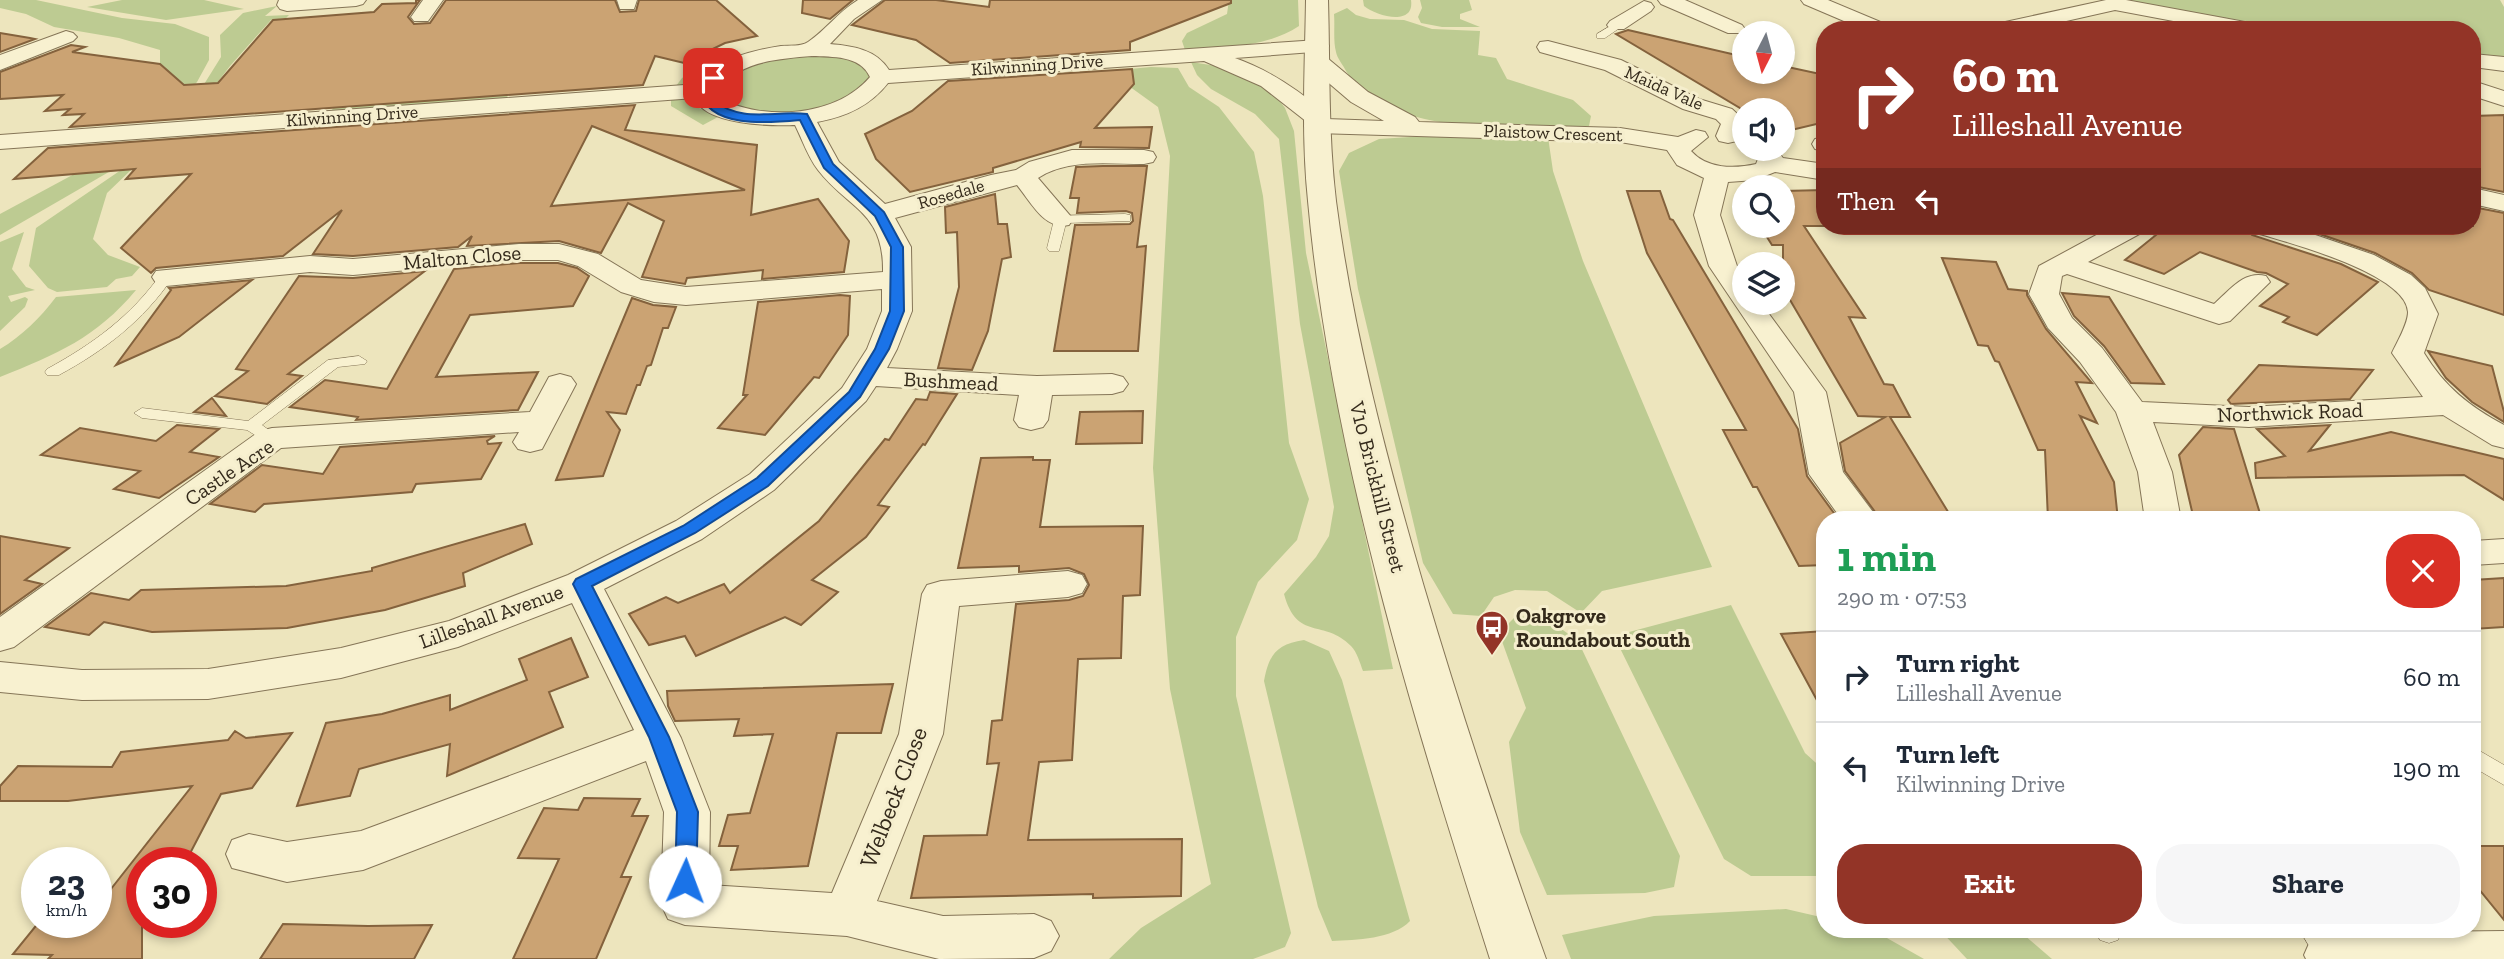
<!DOCTYPE html>
<meta charset="utf-8">
<style>
:root{--surface:#fff;--page:#f6f6f7;--text:#1f2937;--muted:#747a83;--line:#e0e1e3;--accent:#933427}
body{margin:0;font-family:"Zilla Slab",serif;background:var(--page);color:var(--text);height:100vh;display:flex;flex-direction:column;font-size:26px;white-space:nowrap}
*{box-sizing:border-box;margin:0}
p{font-size:23px;color:var(--muted)}
.icon{flex:none;width:38px;height:38px;fill:none;stroke:currentColor;stroke-width:2;stroke-linecap:round;stroke-linejoin:round}
.map{position:relative;flex:1;overflow:hidden}
.panel{position:absolute;left:1816px;top:511px;width:665px;height:427px;display:flex;flex-direction:column;background:var(--surface);border-radius:28px;box-shadow:0 4px 10px #0003}
.panel>*{flex:none}
.top-card{position:absolute;left:1816px;top:21px;width:665px;height:214px;border-radius:28px;box-shadow:0 4px 10px #0003;background:#933427;color:#fff;overflow:hidden}
.needle{width:46px;rotate:186deg}
.controls{position:absolute;left:1732px;top:21px;display:grid;gap:14px}
.controls a{display:grid;place-items:center;width:63px;height:63px;border-radius:50%;background:var(--surface);box-shadow:0 4px 10px #0003;font-size:35px}
.speed{position:absolute;left:21px;top:847px;display:flex;gap:14px;font-size:35px;font-weight:700;text-align:center}
.speed>*{display:grid;place-content:center;width:91px;height:91px;border-radius:50%;background:var(--surface);box-shadow:0 4px 10px #0003;line-height:1}
.speed small{font-size:18px;font-weight:400}
.speed .limit{border:10px solid #d22;background:#fff;color:#111}
.pin{position:absolute;display:grid;place-items:center;width:60px;height:60px;color:#fff;margin:-30px;border-radius:14px;box-shadow:0 4px 10px #0006}
.me{position:absolute;width:77px;margin:-38px;rotate:2deg;stroke-linejoin:round;filter:drop-shadow(0 0 5px #0008)}
.turn{display:flex;align-items:center;gap:24px;height:147px;padding:0 21px;font-size:32px}
.turn .icon{width:91px;height:91px;stroke-width:2.5}
.turn b{display:block;font-size:49px;line-height:60px}
.then{display:flex;align-items:center;height:66px;padding:0 21px;background:#0003;gap:14px;font-size:26px}
.round{display:grid;place-items:center;flex:none;width:74px;height:74px;border-radius:28px;background:var(--page)}
.head{display:flex;align-items:center;justify-content:space-between;height:119px;padding:0 21px}
h1{font-size:42px;font-weight:700;line-height:52px;color:#1e9e55}
.action{display:flex;gap:14px;margin-top:auto;padding:14px 21px}
.action a{flex:1;height:80px;border-radius:28px;background:var(--accent);color:#fff;font-size:28px;font-weight:700;line-height:80px;text-align:center}
.action a+a{background:var(--page);color:var(--text)}
ul{padding:0;list-style:none}
li{display:flex;align-items:center;gap:21px;height:91px;padding:0 21px;border-top:2px solid var(--line)}
li div{flex:1}
li b{display:block;font-size:26px}
li em{font-style:normal}
.map>svg:first-child{display:block}
</style>
<div class="map">
<svg width="2504" height="959" viewBox="0 0 2504 959">
<rect width="100%" height="100%" fill="#ede5bd"/>
<g fill="#bdcb92">
<polygon points="0,0 36,0 122,18 175,24 209,37 209,60 197,82 173,111 160,90 160,50 119,38 54,27 26,14 0,8"/>
<polygon points="122,0 204,0 244,9 166,20 87,7"/>
<path d="M1229,0h69l1,26c-33,22 -76,21 -114,24l-3,-9 5,-8 40,-19z"/>
<path d="M1363,0h48c4,27 -35,16 -47,6z"/>
<polygon points="1420,0 1469,0 1472,10 1460,14 1460,19 1480,27 1442,27 1421,23 1418,17 1422,8"/>
<polygon points="2129,0 2500,0 2504,7 2504,57 2473,56 2473,30 2309,30 2149,7"/>
<polygon points="277,6 265,16 289,15 286,18 271,20 230,66 197,109 188,110 221,57 220,35 243,13"/>
<path d="M1347,8l9,7 14,4 34,1 28,9 48,2 -2,24 18,3 11,21 66,21 18,16 -2,10c-70,1 -201,13 -243,-55 -3,-6 -9,-13 -10,-19 -3,-11 -1,-26 -2,-38z"/>
<path d="M817,54c19,3 47,3 54,24l-30,25 -46,10 -44,-1 -30,-11 1,-19c24,-24 62,-24 95,-28z"/>
<polygon points="717,57 728,62 690,85 676,86 682,78"/>
<path d="M1191,62l26,4 54,23 14,19 9,23 12,122 87,416 -30,2c-3,-8 -6,-19 -12,-25 -27,-28 -54,-4 -67,-52l32,-37 13,-21 5,-29 -34,-183 -21,-185 -24,-25 -44,-25 -14,-14z"/>
<polygon points="1151,67 1178,68 1189,87 1219,107 1254,152 1263,196 1289,443 1309,499 1297,540 1258,582 1236,637 1236,696 1291,933 1285,947 1253,959 1109,959 1141,928 1211,884 1170,689 1153,468 1170,156 1158,107 1108,71"/>
<polygon points="510,92 506,99 330,113 335,105"/>
<polygon points="671,96 691,97 697,107 718,117 703,125 671,106"/>
<polygon points="1441,135 1548,137 1553,171 1583,261 1712,567 1602,591 1581,613 1547,591 1515,590 1494,597 1481,616 1453,614 1423,563 1358,289 1339,171 1349,153 1379,139"/>
<polygon points="154,148 107,193 93,239 108,255 140,267 132,276 116,279 107,287 57,292 48,288 29,266 36,228 121,170 143,150"/>
<polygon points="114,169 0,235 0,214 78,172"/>
<polygon points="24,232 12,269 26,287 35,290 8,296 11,302 25,297 28,299 25,307 0,331 0,242"/>
<path d="M136,290c-40,48 -79,64 -136,87v-28c22,-13 40,-31 56,-52z"/>
<polygon points="1731,605 1805,753 1825,771 1825,876 1751,876 1724,859 1614,636"/>
<polygon points="1517,615 1556,625 1578,641 1680,856 1674,887 1645,893 1547,895 1520,832 1509,742 1526,708 1499,633"/>
<path d="M1304,640l25,11 13,29 68,241c-17,18 -54,19 -78,20l-14,-34 -54,-226c5,-27 13,-37 40,-41z"/>
<polygon points="1786,909 1825,918 1825,929 1871,929 1924,959 1571,959 1562,935 1654,916"/>
<polygon points="1939,929 2017,929 2052,959 1967,959"/>
</g>
<g fill="#cba373" stroke="#84623d" stroke-width="2" fill-rule="evenodd">
<polygon points="416,0 420,0 408,17 414,24 430,23 446,0 615,0 620,12 636,11 639,0 716,0 757,36 725,43 684,63 655,56 643,85 70,127 84,114 63,115 70,109 45,111 63,95 0,99 0,72 71,45 85,47 72,52 160,64 184,85 218,83 273,20 374,12 382,4 416,3"/>
<polygon points="803,0 853,0 830,19 802,13"/>
<polygon points="885,0 936,0 989,7 990,0 1231,0 1231,3 1130,42 1130,50 950,63 916,40 852,25"/>
<polygon points="1628,30 1745,57 1745,72 1783,72 1783,66 1825,75 1825,122 1783,132 1783,110 1745,111 1616,34"/>
<polygon points="0,33 30,38 35,39 0,52"/>
<polygon points="1132,69 1134,84 1095,128 1152,127 1149,148 1080,147 1081,142 993,168 993,172 910,192 876,159 865,134 912,111 948,81"/>
<path d="M635,105l-10,25 132,15 -6,70 67,-16 31,42 -5,31 -82,7 1,-9 -76,8 -2,6 -43,-7 22,-56 -36,-18 -27,50 -42,-12 -92,5 5,-10 -14,11 -105,9 -40,-2 29,-44 -59,46 -127,12 -5,5 -30,-25 70,-74 -65,5 9,-10 -121,10 34,-31zM592,126l30,12 123,52 -194,16z"/>
<polygon points="2504,115 2504,192 2473,186 2473,116"/>
<polygon points="1103,166 1147,166 1137,247 1146,246 1138,351 1054,351 1075,225 1130,224 1133,221 1132,213 1126,211 1077,213 1079,198 1070,198 1076,167"/>
<polygon points="1825,190 1825,226 1804,226 1865,318 1849,317 1884,384 1893,385 1910,417 1890,417 1953,520 1881,520 1845,471 1840,443 1885,417 1858,416 1783,288 1783,245 1772,245 1760,226 1783,226 1783,191"/>
<polygon points="1627,191 1660,191 1670,219 1673,220 1798,429 1807,476 1839,520 1825,520 1825,565 1799,566 1757,487 1753,487 1723,430 1746,430 1647,253"/>
<polygon points="995,194 998,224 1007,224 1011,257 1002,259 988,331 972,370 938,368 959,287 957,232 946,233 945,207"/>
<polygon points="2473,207 2504,213 2504,315 2429,290 2412,273 2375,253 2296,226 2473,226"/>
<polygon points="2150,226 2246,226 2252,235 2341,264 2378,282 2317,335 2283,322 2289,317 2260,306 2288,284 2266,273 2257,272 2200,252 2164,274 2125,260 2156,235 2146,232"/>
<polygon points="1942,258 1996,262 2008,289 2027,291 2027,295 2046,329 2092,383 2076,382 2097,423 2080,416 2114,482 2118,520 2048,520 2045,450 2038,450 1999,362 1995,361 1988,346 1978,345"/>
<polygon points="519,263 558,263 577,268 589,276 573,306 470,315 436,377 538,372 518,410 356,420 358,417 290,407 325,380 387,389 454,269"/>
<polygon points="425,271 288,374 302,376 267,404 215,396 248,371 236,369 299,276 353,278"/>
<polygon points="252,280 179,337 116,365 171,290 169,288"/>
<polygon points="2062,293 2109,297 2164,384 2131,383 2104,346 2074,316"/>
<polygon points="840,295 850,296 848,335 819,378 814,377 765,435 718,428 747,395 743,395 758,302"/>
<polygon points="632,298 653,305 676,307 668,328 663,328 651,365 647,366 640,385 637,385 626,414 607,412 620,430 603,476 556,480"/>
<polygon points="2428,351 2492,366 2504,412 2504,422 2472,402 2446,378"/>
<polygon points="2259,365 2373,370 2350,399 2231,404 2228,400"/>
<polygon points="930,392 957,394 925,445 923,444 878,505 889,507 866,537 812,580 838,592 801,625 785,617 696,656 685,636 649,645 629,614 666,597 678,603 724,584 730,593 819,521 885,439 889,440 916,399 927,400"/>
<polygon points="212,398 226,416 194,412"/>
<polygon points="1143,411 1142,443 1076,444 1080,412"/>
<polygon points="177,425 219,429 190,452 219,457 159,498 114,489 140,471 41,455 80,428 156,441"/>
<polygon points="2330,425 2309,451 2391,432 2504,459 2504,500 2464,475 2256,478 2255,463 2285,456 2257,429"/>
<polygon points="2203,427 2234,429 2262,520 2194,520 2179,455"/>
<polygon points="495,436 487,441 488,444 501,443 481,479 416,484 412,492 264,504 255,512 210,504 262,465 323,474 340,447"/>
<polygon points="1033,457 1033,460 1050,460 1040,527 1143,526 1140,595 1123,596 1121,658 1078,659 1072,760 1039,762 1028,840 1182,839 1181,896 1093,898 1093,894 911,898 924,836 987,835 999,763 987,764 992,721 1002,720 1016,604 1069,600 1083,596 1089,585 1084,574 1069,568 1019,572 1019,566 958,568 981,458"/>
<polygon points="525,524 532,544 463,573 465,586 385,610 287,628 152,632 104,622 89,635 45,627 91,593 129,600 141,590 286,586 372,571 372,568"/>
<polygon points="0,536 69,548 25,580 42,584 0,614"/>
<polygon points="2504,578 2504,627 2473,629 2473,580"/>
<polygon points="1825,631 1825,715 1781,634"/>
<polygon points="571,638 588,677 549,692 563,727 447,776 450,744 359,769 350,796 297,806 326,723 382,714 450,695 450,710 527,680 519,659"/>
<polygon points="893,684 881,733 837,733 808,866 731,870 738,846 719,846 728,815 750,813 773,734 734,736 739,719 675,721 668,706 667,691"/>
<polygon points="235,731 246,738 292,733 252,788 221,794 185,863 142,863 142,959 48,959 52,955 13,954 39,922 96,922 96,908 192,786 68,801 0,801 0,786 18,766 112,767 121,752 228,740"/>
<polygon points="584,798 640,799 632,816 648,816 621,877 631,877 596,959 513,959 559,859 518,858 544,808 578,810"/>
<polygon points="2473,846 2504,846 2504,920 2473,882"/>
<polygon points="283,924 368,926 432,925 414,959 260,959"/>
</g>
<g fill="none" stroke-linecap="round" stroke-linejoin="round">
<defs>
<g id="service">
<polygon points="1617,22 1622,25 1621,27 1605,38 1597,38 1597,34"/>
<polygon points="1125,214 1130,215 1130,221 1066,223 1059,251 1049,251 1047,248 1055,216"/>
<path d="M166,273l7,4c-30,44 -68,73 -114,98h-12l-2,-3 2,-3c46,-25 84,-53 114,-95z"/>
<polygon points="359,356 367,361 365,364 338,367 262,425 280,438 278,442 266,442 247,430 142,418 134,413 142,408 248,421 328,360"/>
<polygon points="2473,747 2504,765 2504,785 2473,767"/>
<polygon points="2095,929 2120,929 2121,932 2118,940 2109,943 2100,940"/>
<polygon points="2299,929 2325,929 2341,955 2340,959 2317,959"/>
</g>
<g id="minor">
<polygon points="279,0 366,0 363,4 356,6 287,11 280,9 277,5"/>
<polygon points="423,0 443,0 428,21 414,21 411,17"/>
<polygon points="617,0 637,0 634,9 620,9"/>
<path d="M858,0h24l-28,19 -24,25c22,2 46,5 59,26l429,-30 8,1 3,5 -3,5 -91,7c34,12 62,31 89,54l2,7 58,2 -33,-19 -41,-35 -3,-5 3,-5h16l42,35 47,25 4,5 201,6 58,9 18,-7 9,2 3,5 -17,14c16,18 43,18 65,13l2,-5 -7,-10h25l7,9 42,6v16l-50,-8 -20,8 -27,2 -8,33 17,51 8,12v25h16l65,89 17,80 36,48h-37l-33,-46 -15,-82 -85,-126 -15,-51 10,-37 -27,-13 -10,-15 -47,-8 -304,-9 -8,-2 -4,-5 3,-4 -46,-36 -57,-25 -316,22c-18,23 -42,34 -71,39l22,40 46,42 106,-29 25,-5 13,-8 43,-12h72l9,2 3,5 -3,5 -9,2c-35,0 -76,-6 -106,14l35,41 -4,6c-24,6 -38,-23 -52,-40l-122,33 16,29 1,64 -15,38 -10,19 150,8 75,-2 11,3 5,7 -5,7 -11,3 -60,1 -4,25 -5,7 -12,3 -12,-3 -5,-7 5,-25 -143,-9 -10,15 -92,89 -72,49 -98,50 77,149 29,74 -1,73 123,8 67,-159 23,-140 5,-9 14,-4 127,-10 14,4 5,9 -5,9 -14,4 -109,9 -16,128 -66,167 66,15 91,-2 17,7 8,15 -8,15 -17,7 -95,1 -92,-23 -162,-11 -17,-6 -7,-15 3,-92 -18,-51 -283,109 -76,12 -55,-14 -6,-14 6,-14 17,-6 38,8 74,-11 273,-101 -62,-127 -114,44 -117,31 -133,21 -126,1 -82,-8v-30l82,8 126,-1 133,-21 108,-27 119,-46 108,-54 74,-47 92,-86 25,-39 15,-38v-22l-196,16 -32,-3 -33,-10 -43,-26 -20,-6h-39l-166,15 -43,-3 -144,14 -10,-3 -4,-6 4,-6 154,-15 43,3 166,-15h40l39,10 43,26 45,7 197,-15c1,-61 -34,-62 -65,-102 -10,-13 -16,-31 -23,-45 -24,1 -91,0 -100,-27l-695,51v-14l698,-51c21,-25 51,-33 83,-38 8,-1 20,1 27,-4 18,-12 29,-29 50,-42zM812,56c20,1 48,-1 58,21 -35,41 -107,44 -152,21l-2,-7c24,-30 61,-32 96,-35z"/>
<polygon points="1658,0 1685,0 1742,25 1745,29 1742,33 1728,33 1661,4"/>
<polygon points="1801,0 1828,0 1890,26 1893,30 1865,30 1804,4"/>
<polygon points="2106,0 2126,0 2256,24 2263,26 2266,30 2221,30 2115,10 2026,30 1986,30 1989,26 1996,24"/>
<polygon points="1644,1 1651,3 1654,7 1651,11 1624,29 1610,29 1607,25 1610,21"/>
<polygon points="66,31 73,33 77,37 73,41 0,70 0,55"/>
<polygon points="1548,41 1621,60 1699,99 1732,109 1745,121 1737,141 1728,143 1719,141 1716,136 1721,124 1716,119 1683,109 1605,70 1540,52 1537,47 1540,42"/>
<polygon points="2473,54 2504,57 2504,71 2473,67"/>
<polygon points="2473,81 2504,91 2504,106 2473,96"/>
<polygon points="1825,137 1825,151 1815,149 1812,144 1815,139"/>
<polygon points="2473,188 2504,195 2504,211 2473,204"/>
<path d="M2113,226h34l-4,6 -55,30 126,42c16,-14 30,-34 52,-28l4,6 -40,39 -11,3 -152,-50 -5,2 -3,18 13,24 30,30 40,54 107,5 174,-10 -31,-44c5,-11 16,-29 16,-41 -2,-39 -122,-70 -155,-80l-4,-6h40l85,29 37,20 14,13 13,26 -14,39c20,33 46,54 80,72v23l-12,-3 -49,-30 -194,12 -96,-5 19,50 9,48h-36l-7,-48 -22,-60 -36,-50 -32,-34 -19,-34 10,-28z"/>
<polygon points="560,374 571,377 576,384 542,449 530,452 518,449 513,442 519,432 281,448 14,647 0,651 0,617 260,431 272,428 530,412 549,377"/>
<polygon points="2504,539 2504,563 2473,565 2473,541"/>
<polygon points="2504,931 2504,959 2306,959 2304,955 2311,939 2329,933"/>
</g>
<path id="tertiary" d="M1306,0h22c2,67 0,134 8,201 17,131 51,259 88,386 37,125 78,249 122,372h-56c-77,-242 -159,-505 -182,-758 -7,-67 -3,-134 -2,-201z"/>
</defs>
<use href="#service" stroke="#857557" stroke-width="1"/>
<use href="#minor" stroke="#857557" stroke-width="2"/>
<use href="#tertiary" stroke="#857557" stroke-width="2"/>
<use href="#service" fill="#f8f1d0" fill-rule="evenodd"/>
<use href="#minor" fill="#f8f1d0" fill-rule="evenodd"/>
<use href="#tertiary" fill="#f8f1d0" fill-rule="evenodd"/>
</g>
<path fill="#1a73e8" stroke="#114b97" stroke-width="2" d="M713,75l5,3 -8,12 2,10c33,24 60,10 95,14l26,50 51,48 19,35 1,64 -15,38 -29,48 -92,89 -73,47 -103,53 77,151 29,75 -2,69 -3,7 -8,3 -7,-3 -3,-7 2,-69 -28,-75 -76,-153 3,-5 107,-53 74,-48 92,-86 26,-43 15,-38 1,-64 -16,-31 -51,-48 -24,-48c-31,3 -93,9 -100,-30l9,-14z"/>
<defs>
<symbol id="bus-pin" viewBox="-11 -11 22 30"><path d="M0 17L-7.5 6A9.5 9.5 0 1 1 7.5 6Z" fill="#933427" stroke="#f5eecd"/><path d="M-5-6H5V4H4V6H2V4H-2V6H-4V4H-5ZM-3.5-4V0h7V-4ZM-3.5 1.2v1.5H-2V1.2ZM2 1.2v1.5H3.5V1.2Z" fill="#fff"/></symbol>
</defs>
<g fill-rule="evenodd">
<use href="#bus-pin" x="1473" y="608" width="38" height="52"/>
</g>
<g text-anchor="middle" dominant-baseline="central" stroke-width="6" stroke-linejoin="round" paint-order="stroke">
<g font-size="18" fill="#342a1b" stroke="#f5eecd">
<text transform="translate(1037 65) rotate(-4)">Kilwinning Drive</text>
<text transform="translate(1664 88) rotate(24)">Maida Vale</text>
<text transform="translate(352 116) rotate(-4)">Kilwinning Drive</text>
<text transform="translate(1553 133) rotate(2)">Plaistow Crescent</text>
<text transform="translate(951 194) rotate(-16)">Rosedale</text>
</g>
<g font-size="21" fill="#342a1b" stroke="#f5eecd">
<text transform="translate(462 257) rotate(-5)">Malton Close</text>
<text transform="translate(951 381) rotate(3)">Bushmead</text>
<text transform="translate(2290 412) rotate(-2)">Northwick Road</text>
<text transform="translate(229 472) rotate(-34)">Castle Acre</text>
<text transform="translate(1378 487) rotate(76)">V10 Brickhill Street</text>
<text transform="translate(491 616) rotate(-20)">Lilleshall Avenue</text>
</g>
<g font-size="21" font-weight="bold" fill="#342a1b" stroke="#f5eecd" text-anchor="start">
<text x="1516" y="615">Oakgrove<tspan x="1516" dy="24">Roundabout South</tspan></text>
</g>
<g font-size="24" fill="#342a1b" stroke="#f5eecd">
<text transform="translate(893 797) rotate(-69)">Welbeck Close</text>
</g>
</g>
</svg>
<div class="controls">
<a><svg class="needle" viewBox="-14 -14 28 28"><path d="M0-13l5 13h-10z" fill="#e53935"/><path d="M0 13l5-13h-10z" fill="#747a83"/></svg></a>
<a><svg class="icon" aria-label="sound" viewBox="0 0 24 24"><path d="M4 9h4l5-4v14l-5-4H4zM17 9q2 3 0 6"/></svg></a>
<a><svg class="icon" aria-label="search" viewBox="0 0 24 24"><circle cx="10" cy="10" r="6"/><path d="M15 15l6 6"/></svg></a>
<a><svg class="icon" aria-label="layers" viewBox="0 0 24 24"><path d="M12 4l9 5-9 5-9-5zM3 14l9 5 9-5"/></svg></a>
</div>
<div class="speed"><div>23<small>km/h</small></div><div class="limit">30</div></div>
<div class="pin" style="left:713px;top:78px;background:#d93025"><svg class="icon" aria-label="arrive" viewBox="0 0 24 24"><path d="M6 21V4h12l-3 4 3 4H6"/></svg></div>
<svg class="me" style="left:685px;top:881px" viewBox="-20 -20 40 40"><circle r="19" fill="#fff"/><path d="M0-13L10 11 0 6-10 11z" fill="#1a73e8"/></svg>
<div class="top-card">
<div class="turn"><svg class="icon" aria-label="right" viewBox="0 0 24 24"><path d="M7 20v-9h11M14 6l5 5-5 5"/></svg><div><b>60 m</b>Lilleshall Avenue</div></div>
<div class="then">Then<svg class="icon" aria-label="left" viewBox="0 0 24 24"><path d="M17 20v-9H6M10 6l-5 5 5 5"/></svg></div>
</div>
<section class="panel">
<div class="head"><div><h1>1 min</h1><p>290 m · 07:53</p></div><a class="round" style="background:#d93025;color:#fff"><svg class="icon" aria-label="close" viewBox="0 0 24 24"><path d="M6 6l12 12M18 6L6 18"/></svg></a></div>
<ul>
<li><svg class="icon" aria-label="right" viewBox="0 0 24 24"><path d="M7 20v-9h11M14 6l5 5-5 5"/></svg><div><b>Turn right</b><p>Lilleshall Avenue</p></div><em>60 m</em></li>
<li><svg class="icon" aria-label="left" viewBox="0 0 24 24"><path d="M17 20v-9H6M10 6l-5 5 5 5"/></svg><div><b>Turn left</b><p>Kilwinning Drive</p></div><em>190 m</em></li>
</ul>
<div class="action"><a>Exit</a><a>Share</a></div>
</section>
</div>
